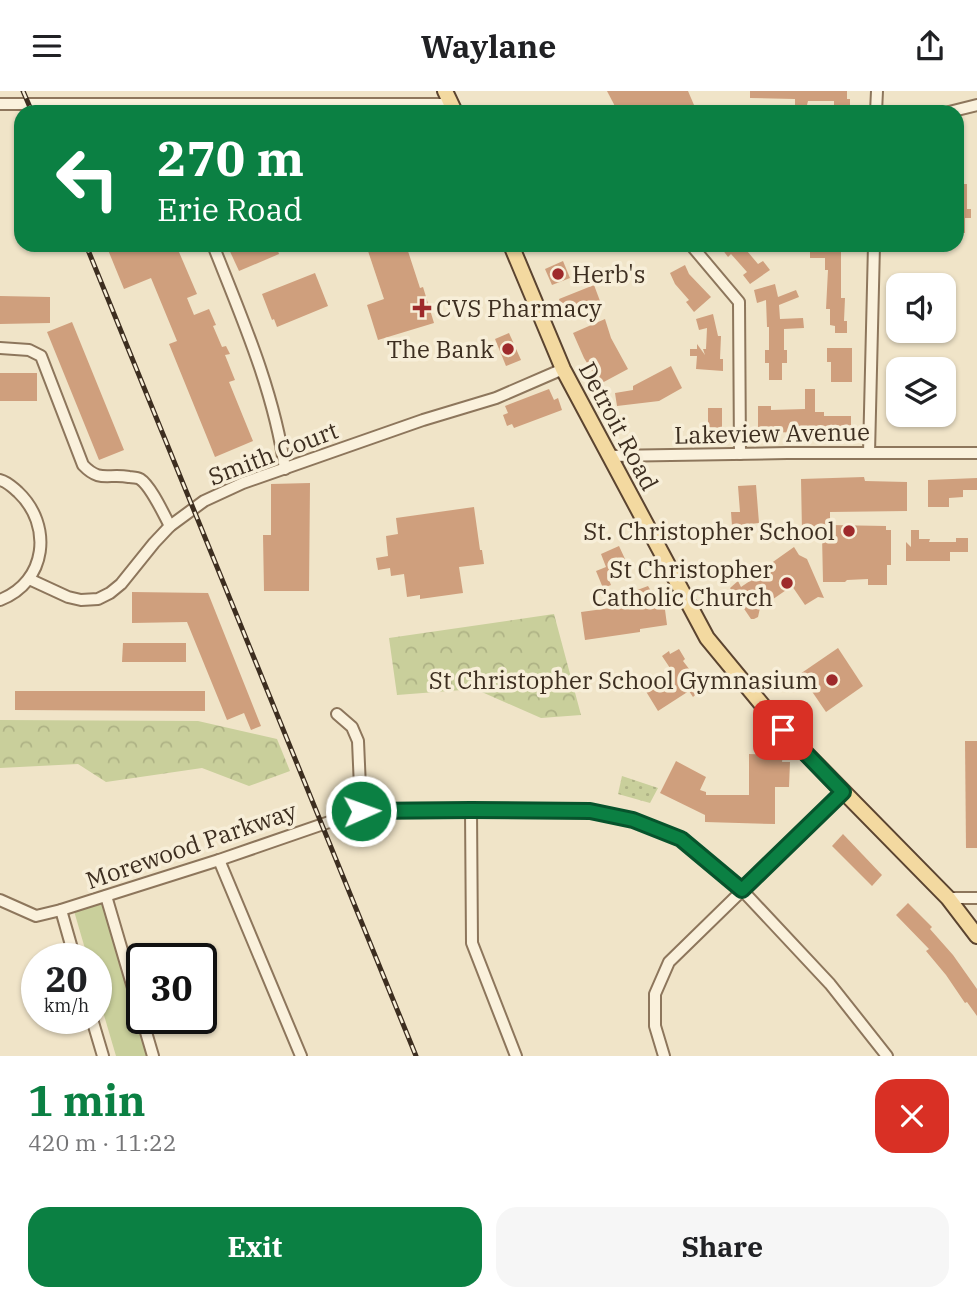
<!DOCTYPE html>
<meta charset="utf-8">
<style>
:root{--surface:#fff;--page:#f6f6f6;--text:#202124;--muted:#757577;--accent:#0b8043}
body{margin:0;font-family:"IBM Plex Serif",serif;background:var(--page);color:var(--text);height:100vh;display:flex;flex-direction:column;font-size:26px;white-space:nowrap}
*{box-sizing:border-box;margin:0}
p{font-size:23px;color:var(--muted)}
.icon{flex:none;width:38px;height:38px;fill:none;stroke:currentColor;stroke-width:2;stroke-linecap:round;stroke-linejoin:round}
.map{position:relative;height:965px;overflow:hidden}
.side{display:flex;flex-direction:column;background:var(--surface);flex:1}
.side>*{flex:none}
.guide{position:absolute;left:14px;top:14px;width:950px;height:147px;border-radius:21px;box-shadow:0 2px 5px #0004;background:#0b8043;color:#fff;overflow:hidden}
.controls{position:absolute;left:886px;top:182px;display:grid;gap:14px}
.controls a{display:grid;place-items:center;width:70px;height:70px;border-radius:14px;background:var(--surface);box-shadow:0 2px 5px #0004;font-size:35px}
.speed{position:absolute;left:21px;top:852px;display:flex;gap:14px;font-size:35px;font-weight:700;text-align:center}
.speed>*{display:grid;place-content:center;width:91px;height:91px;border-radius:50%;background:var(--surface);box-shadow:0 2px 5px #0004;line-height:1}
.speed small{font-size:18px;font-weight:400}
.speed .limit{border:4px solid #111;border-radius:10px;background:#fff;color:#111}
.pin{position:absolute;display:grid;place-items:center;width:60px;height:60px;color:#fff;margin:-30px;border-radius:14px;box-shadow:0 4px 10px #0006}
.me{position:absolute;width:77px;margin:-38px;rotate:88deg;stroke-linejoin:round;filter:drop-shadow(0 0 5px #0008)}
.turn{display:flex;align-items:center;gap:24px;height:147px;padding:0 28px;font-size:32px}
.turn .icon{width:91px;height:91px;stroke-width:2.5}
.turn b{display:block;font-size:49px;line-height:60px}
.round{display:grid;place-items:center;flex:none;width:74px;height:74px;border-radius:21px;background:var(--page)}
.summary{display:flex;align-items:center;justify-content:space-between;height:119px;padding:0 28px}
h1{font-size:42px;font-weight:700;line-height:52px;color:var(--accent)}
.cta{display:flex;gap:14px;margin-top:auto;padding:14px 28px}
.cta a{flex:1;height:80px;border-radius:21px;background:var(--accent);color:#fff;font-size:28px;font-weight:700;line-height:80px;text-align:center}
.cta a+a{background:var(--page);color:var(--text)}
header{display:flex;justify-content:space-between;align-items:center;height:91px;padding:0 28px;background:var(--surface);font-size:32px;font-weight:700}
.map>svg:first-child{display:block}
</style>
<header><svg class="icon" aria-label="menu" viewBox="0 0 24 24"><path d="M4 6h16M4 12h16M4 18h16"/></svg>Waylane<svg class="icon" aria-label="share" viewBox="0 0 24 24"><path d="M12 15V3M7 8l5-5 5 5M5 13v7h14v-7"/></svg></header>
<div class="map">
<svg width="977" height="965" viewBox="0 0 977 965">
<defs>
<pattern id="forest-crowns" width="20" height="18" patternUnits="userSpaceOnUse" patternTransform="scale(1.75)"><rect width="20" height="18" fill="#c9cf9b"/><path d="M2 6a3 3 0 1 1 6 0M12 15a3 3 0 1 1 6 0" fill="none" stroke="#aeb285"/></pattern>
<pattern id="park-dots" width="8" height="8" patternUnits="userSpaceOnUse" patternTransform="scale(1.75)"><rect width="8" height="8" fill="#c9cf9b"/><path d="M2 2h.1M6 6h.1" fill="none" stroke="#aeb285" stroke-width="1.8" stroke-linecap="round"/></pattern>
</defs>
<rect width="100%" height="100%" fill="#f0e4c8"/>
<polygon fill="#c9cf9b" points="104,812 148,965 116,965 96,897 96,868 88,868 74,820"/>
<g fill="url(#forest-crowns)">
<polygon points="554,523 581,624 541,627 475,598 397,604 389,547"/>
<polygon points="0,629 198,630 277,648 290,680 249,695 202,677 106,691 78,673 0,677"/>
</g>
<polygon fill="url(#park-dots)" points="622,685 658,697 650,712 618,703"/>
<g fill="#cf9f7d">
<polygon points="607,0 688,0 697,21 618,21"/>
<polygon points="750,0 847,0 847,8 850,8 850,18 839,18 839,14 834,14 834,10 808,10 807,14 795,14 795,8 750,7"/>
<polygon points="957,93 967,93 967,118 971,118 971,127 965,127 965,142 957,142"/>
<polygon points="106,154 176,154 197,203 187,207 194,224 209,218 216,234 213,235 222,256 226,255 230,263 225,264 235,289 229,291 253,350 215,366 169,253 177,250 151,187 124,198"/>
<polygon points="227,154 276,154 279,163 239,180"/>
<polygon points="366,154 406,154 420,197 423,196 434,232 378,249 367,214 384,208"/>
<polygon points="719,154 742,154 758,173 763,170 770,179 750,193 743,184 747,181 731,163 728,166"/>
<polygon points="825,154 841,154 841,207 845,207 844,230 847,230 847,242 835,242 835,235 830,234 830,218 826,218 828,179 825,179 825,167 810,167 810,158 825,158"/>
<polygon points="563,170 570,187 552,194 545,178"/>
<polygon points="685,174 689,183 711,206 694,221 686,211 689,209 675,193 670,182"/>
<polygon points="315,182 328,215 277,236 274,228 272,229 262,203"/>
<polygon points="775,193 778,206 796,199 799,206 779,214 780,228 803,227 804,237 784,238 784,259 787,259 787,272 782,272 782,289 769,289 769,272 765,272 765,259 769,259 769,236 767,236 766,209 757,212 754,199"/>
<polygon points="594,194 600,210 565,225 559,208"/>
<polygon points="0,205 50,206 50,232 0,233"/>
<polygon points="713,223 718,245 721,245 720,268 723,268 723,280 696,278 697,265 690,265 690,258 697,258 697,253 705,264 703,258 706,258 707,237 699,239 696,228"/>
<polygon points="605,228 611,247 628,278 600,293 584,267 573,242"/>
<polygon points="72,231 124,359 99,369 47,241"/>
<polygon points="509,242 521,269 506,275 495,248"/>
<polygon points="827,257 852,257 852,291 831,291 831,271 827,271"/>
<polygon points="671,275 682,297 659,310 617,315 615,302 633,299 633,295"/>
<rect x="0" y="282" width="37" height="28"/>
<polygon points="549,298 554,309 558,307 562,319 514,337 512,333 507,335 503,324 508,322 505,315"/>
<polygon points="805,298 815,298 815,321 824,321 824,325 851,325 851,338 808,338 808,342 774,341 774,338 758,338 758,315 771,315 771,319 805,318"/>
<polygon points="708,317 722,317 722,341 708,340"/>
<polygon points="864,386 865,390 907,391 907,420 830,421 830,434 886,435 886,439 891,439 891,474 887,474 887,494 868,494 868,488 847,489 845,491 823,491 822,444 810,444 810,441 802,441 801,388"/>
<polygon points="977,387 977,399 963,399 963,406 949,407 949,416 928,416 928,389"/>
<polygon points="310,392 309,500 264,500 263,444 271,444 271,393"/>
<polygon points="756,394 759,432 732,435 731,421 740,421 738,395"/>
<polygon points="474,416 480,459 482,459 484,473 459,476 463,502 420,508 420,504 407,506 404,483 391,485 390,477 378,479 376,467 388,465 386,445 398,443 396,427"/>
<polygon points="911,439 919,439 919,448 930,448 929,451 956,451 956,447 968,447 968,461 950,461 950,470 906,470 906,451 911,456"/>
<polygon points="619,455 631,481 609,489 611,494 603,497 596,480 606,476 601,463"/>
<polygon points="794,456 799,464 807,468 824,507 818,506 805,514 792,495 760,517 758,526 754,528 751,528 730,497 738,490 741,496 772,475 770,473"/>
<polygon points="648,495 658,512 664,511 667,534 640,538 640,541 585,549 581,521 618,516 616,507"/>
<polygon points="132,501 208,502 261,635 251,639 244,622 227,629 187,531 132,532"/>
<polygon points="123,552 186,552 186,571 122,571"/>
<polygon points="838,557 863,595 826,621 800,583"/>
<polygon points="679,558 685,568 683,570 703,596 693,606 689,600 658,620 639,589 649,583 656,594 674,583 662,565 669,560 670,563"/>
<polygon points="15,600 205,600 205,620 15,619"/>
<polygon points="965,650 977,650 977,757 966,757"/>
<polygon points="749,663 783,664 782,671 790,671 789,696 775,696 775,733 705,731 705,724 660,702 676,670 706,686 700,699 706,701 706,704 749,704"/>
<polygon points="843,743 882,784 872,795 832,755"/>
<polygon points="908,812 932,836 930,838 953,864 977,898 977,925 967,911 965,912 946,884 926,860 929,858 896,824"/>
</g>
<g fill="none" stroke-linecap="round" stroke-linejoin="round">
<defs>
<g id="minor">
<polyline points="0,13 451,13"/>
<polyline points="876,21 877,0"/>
<polyline points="949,21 977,14"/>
<path d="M213,154c29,73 61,146 72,224"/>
<polyline points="691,154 739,211 740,363"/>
<path d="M0,257l29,2 12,6 42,109c17,18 25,8 46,12 2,0 10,1 11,2 11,7 24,36 30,47"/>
<polyline points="869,362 874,154"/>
<polyline points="609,365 787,362 977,362"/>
<path d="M0,389c8,2 12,7 18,12 35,33 29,90 -18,108"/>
<polyline points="29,488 68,506 81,509 98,508 110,502 121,493 154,452 170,435 204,410 243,392 423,329 496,307 563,278"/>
<polyline points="337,623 352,636 358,650 361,720"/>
<polyline points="471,719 472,852 516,965"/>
<polyline points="219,769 301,965"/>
<polyline points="106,805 153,965"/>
<polyline points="948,807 977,807"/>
<polyline points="0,809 36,825 61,819 219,769 361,720 471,719 590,721 633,729 681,748 742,799 830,893 887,965"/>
<polyline points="61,819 75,868"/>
<polyline points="92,928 103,965"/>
<polyline points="664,965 655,935 655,903 669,871 843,701"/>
</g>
<g id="major">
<polyline points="445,0 455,21"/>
<polyline points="511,154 563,278 707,547 783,639 948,807 977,845"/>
</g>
</defs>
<use href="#minor" stroke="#8d765c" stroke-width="14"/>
<use href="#major" stroke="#5b4430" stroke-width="18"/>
<use href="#minor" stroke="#faf1dc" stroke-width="10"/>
<use href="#major" stroke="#f3d9a0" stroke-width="14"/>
<defs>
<g id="rail">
<polyline points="23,0 32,21"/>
<polyline points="86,154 416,965"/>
</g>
</defs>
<use href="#rail" stroke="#3d2e20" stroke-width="5"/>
<use href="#rail" stroke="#f7eed8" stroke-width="2.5" stroke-dasharray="8" stroke-linecap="butt"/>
</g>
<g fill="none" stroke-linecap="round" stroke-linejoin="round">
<defs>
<polyline id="route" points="361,720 471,719 590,720 633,729 681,748 742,799 843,701 783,639"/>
</defs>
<use href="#route" stroke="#07532c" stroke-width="18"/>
<use href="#route" stroke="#0b8043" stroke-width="12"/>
</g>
<g fill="#9e2a2b" stroke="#f7eed8" stroke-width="2.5">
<circle cx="558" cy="183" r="7"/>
<path d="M418.5 206.5h7v7h7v7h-7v7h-7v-7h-7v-7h7z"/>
<circle cx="508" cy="258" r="7"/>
<circle cx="849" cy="440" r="7"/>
<circle cx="787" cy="492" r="7"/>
<circle cx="832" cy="589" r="7"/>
</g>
<g text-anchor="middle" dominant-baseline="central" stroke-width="7" stroke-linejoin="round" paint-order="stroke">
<g font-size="24" fill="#3d2e20" stroke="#f7eed8" text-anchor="end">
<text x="572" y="183" text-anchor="start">Herb's</text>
<text x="436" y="217" text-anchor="start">CVS Pharmacy</text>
<text x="494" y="258">The Bank</text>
<text x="835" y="440">St. Christopher School</text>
<text x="773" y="478">St Christopher<tspan x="773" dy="28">Catholic Church</tspan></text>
<text x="818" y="589">St Christopher School Gymnasium</text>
</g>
<g font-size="24" fill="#3d2e20" stroke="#f7eed8">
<text transform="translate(619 335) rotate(62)">Detroit Road</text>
<text transform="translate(772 342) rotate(-1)">Lakeview Avenue</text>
<text transform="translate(273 362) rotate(-21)">Smith Court</text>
<text transform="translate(191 754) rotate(-19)">Morewood Parkway</text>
</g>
</g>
</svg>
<div class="controls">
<a><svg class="icon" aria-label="sound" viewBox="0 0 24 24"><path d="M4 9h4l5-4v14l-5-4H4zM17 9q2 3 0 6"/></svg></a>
<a><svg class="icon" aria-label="layers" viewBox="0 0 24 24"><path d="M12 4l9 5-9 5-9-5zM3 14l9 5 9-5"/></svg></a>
</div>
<div class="speed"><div>20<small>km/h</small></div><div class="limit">30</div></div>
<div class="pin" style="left:783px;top:639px;background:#d93025"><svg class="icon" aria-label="arrive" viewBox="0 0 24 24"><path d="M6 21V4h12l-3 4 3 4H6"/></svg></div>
<svg class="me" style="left:361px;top:720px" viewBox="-20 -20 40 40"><circle r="17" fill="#0b8043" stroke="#fff" stroke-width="3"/><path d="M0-11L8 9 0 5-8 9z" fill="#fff"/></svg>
<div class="guide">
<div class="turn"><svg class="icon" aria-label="left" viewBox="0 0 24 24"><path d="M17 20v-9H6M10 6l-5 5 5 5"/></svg><div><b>270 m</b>Erie Road</div></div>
</div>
</div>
<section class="side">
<div class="summary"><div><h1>1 min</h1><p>420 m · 11:22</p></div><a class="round" style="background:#d93025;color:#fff"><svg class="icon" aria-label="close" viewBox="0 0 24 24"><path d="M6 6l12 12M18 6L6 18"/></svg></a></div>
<div class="cta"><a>Exit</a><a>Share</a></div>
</section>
